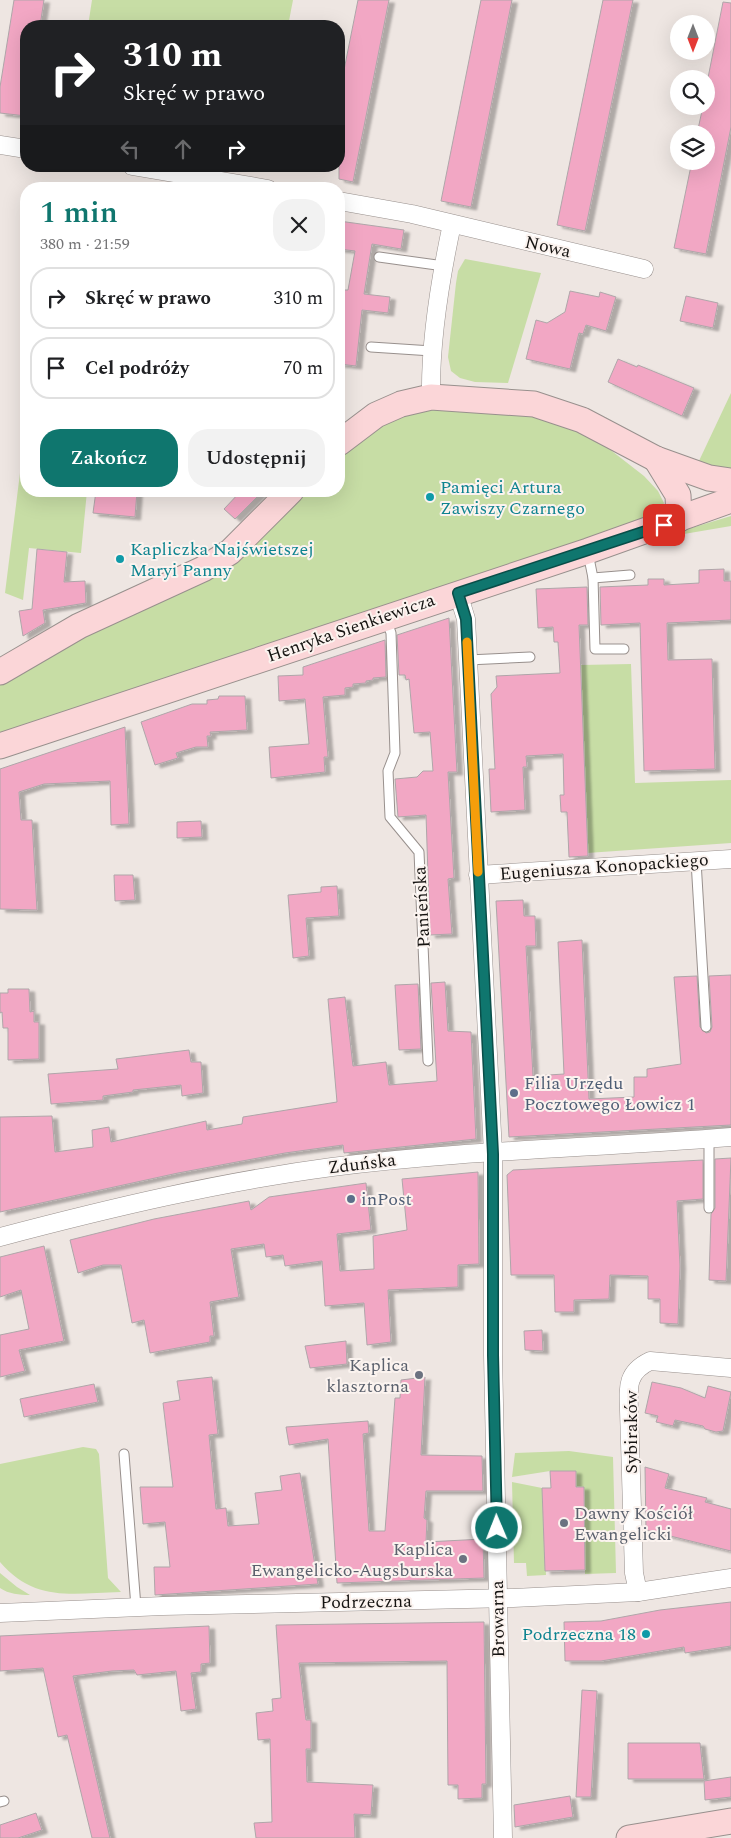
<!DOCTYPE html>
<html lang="pl">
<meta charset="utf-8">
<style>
:root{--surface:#fff;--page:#f2f2f2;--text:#202124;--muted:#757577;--line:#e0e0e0;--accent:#0f766e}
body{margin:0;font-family:Spectral,serif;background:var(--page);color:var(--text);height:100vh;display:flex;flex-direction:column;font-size:19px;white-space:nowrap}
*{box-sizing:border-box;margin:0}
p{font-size:16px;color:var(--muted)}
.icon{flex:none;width:28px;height:28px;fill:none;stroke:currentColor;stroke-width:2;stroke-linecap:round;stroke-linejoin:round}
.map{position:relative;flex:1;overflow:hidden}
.side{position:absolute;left:20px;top:182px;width:325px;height:315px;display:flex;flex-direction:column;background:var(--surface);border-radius:20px;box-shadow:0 5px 20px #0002}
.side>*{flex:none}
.guide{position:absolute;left:20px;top:20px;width:325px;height:152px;border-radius:20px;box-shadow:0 5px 20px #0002;background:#202124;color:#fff;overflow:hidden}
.needle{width:32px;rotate:180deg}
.fabs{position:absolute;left:670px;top:15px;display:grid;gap:10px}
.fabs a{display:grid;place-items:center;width:45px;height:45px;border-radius:50%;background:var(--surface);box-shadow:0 5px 20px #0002;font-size:25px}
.pin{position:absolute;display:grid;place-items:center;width:42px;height:42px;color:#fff;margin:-21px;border-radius:10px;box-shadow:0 2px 8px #0006}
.me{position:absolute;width:55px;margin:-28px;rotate:359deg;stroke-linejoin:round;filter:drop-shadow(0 0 4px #0008)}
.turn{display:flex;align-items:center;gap:18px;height:105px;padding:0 20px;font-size:22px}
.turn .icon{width:65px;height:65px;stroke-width:2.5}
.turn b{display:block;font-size:35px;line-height:42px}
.lanes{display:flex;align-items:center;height:48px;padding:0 20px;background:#0003;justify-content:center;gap:25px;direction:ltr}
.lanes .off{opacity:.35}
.round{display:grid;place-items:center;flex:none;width:52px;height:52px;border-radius:20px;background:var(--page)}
.headline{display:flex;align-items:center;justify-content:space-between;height:85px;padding:0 20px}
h1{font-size:30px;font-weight:600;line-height:38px;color:var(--accent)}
.primary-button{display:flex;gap:10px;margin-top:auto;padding:10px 20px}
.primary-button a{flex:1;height:58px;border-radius:20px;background:var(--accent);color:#fff;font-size:20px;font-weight:600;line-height:58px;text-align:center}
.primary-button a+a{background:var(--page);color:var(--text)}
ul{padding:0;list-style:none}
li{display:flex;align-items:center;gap:15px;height:62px;margin:0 10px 8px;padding:0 10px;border:2px solid var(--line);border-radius:20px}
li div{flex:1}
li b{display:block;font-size:19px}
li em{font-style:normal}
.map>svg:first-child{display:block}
</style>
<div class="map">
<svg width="731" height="1838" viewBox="0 0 731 1838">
<defs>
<filter id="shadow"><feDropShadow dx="5.5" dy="3" stdDeviation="1" flood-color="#0004"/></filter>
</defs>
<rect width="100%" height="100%" fill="#eee6e2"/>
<g fill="#c7dda5">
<polygon points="92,0 293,0 288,26 88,26"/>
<polygon points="465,259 541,273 508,383 475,382 460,378 451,371 448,357 456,283 458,271"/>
<polygon points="731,393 731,474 698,463"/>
<path d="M438,409l94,4 58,21 54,42 14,15 6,12 -5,12 -659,221v-54l297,-184 7,-7h35v-32c33,-32 53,-44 99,-50z"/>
<polygon points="26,425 26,491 87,491 81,553 29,548 23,600 5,593"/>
<polygon points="731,516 731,526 678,535 678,532"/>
<polygon points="631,664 635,783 731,780 731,843 587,853 581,665"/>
<path d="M83,1447l13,2 3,5 9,124 13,14c-48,1 -86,11 -121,-30v-98z"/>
<polygon points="569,1451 613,1457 616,1573 585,1574 584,1487 576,1487 575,1471 550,1471 512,1477 515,1453"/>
<polygon points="512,1482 542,1488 546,1575 527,1576 526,1563 514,1563"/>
<path d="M0,1573l17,14 13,8c-11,0 -21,-1 -30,-7z"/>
</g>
<g fill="#f2a7c4" stroke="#afa6a9" filter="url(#shadow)">
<polygon points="14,0 44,0 40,26 26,26 26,116 0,113 0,87"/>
<polygon points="358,0 389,0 353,182 339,179 339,95"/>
<polygon points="481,0 512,0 471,207 441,201"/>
<polygon points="603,0 633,0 585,231 557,225"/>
<polygon points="723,2 731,3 731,127 706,254 674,248 692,161 706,161 706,134 697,134 703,106 706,106 706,88"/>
<polygon points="339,221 404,230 401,249 372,244 364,294 390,297 388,313 362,310 356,366 339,364 339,334 344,290 348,290 355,251 339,249"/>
<polygon points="570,291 599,297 600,292 616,297 606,331 586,325 583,334 579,333 570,369 526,359 536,320 547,323 565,312"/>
<polygon points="686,296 718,303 713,328 680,321"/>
<polygon points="618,359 637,367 638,365 694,388 682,416 608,382"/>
<polygon points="96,491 137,491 135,517 93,513"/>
<polygon points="241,491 263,491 235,519 224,509"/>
<polygon points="37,549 67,552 64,582 85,581 86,603 43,610 45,623 23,636 19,611 32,609"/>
<polygon points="724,569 724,581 731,581 731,620 667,623 668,660 712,659 715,769 644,771 640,623 601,625 600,587 648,585 648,579 664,579 664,585 699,583 699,570"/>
<polygon points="587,587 588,625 579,625 588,856 569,857 567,812 561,812 560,795 564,795 563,754 526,756 527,767 523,767 525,810 491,812 489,769 495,769 491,694 497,687 496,676 560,673 558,642 554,642 553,627 538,628 536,589"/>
<polygon points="449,618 457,772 448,772 454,878 448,879 452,934 430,935 426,815 398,817 395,779 417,777 423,771 433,771 430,732 414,733 409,679 406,680 405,675 399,675 397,635"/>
<polygon points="385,640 386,677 373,678 373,680 366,681 366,683 353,684 353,687 345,688 345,695 323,697 328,757 324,757 325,772 271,778 269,747 309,744 305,699 279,701 278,676 303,675 303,667"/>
<polygon points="219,696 245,696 247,730 210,732 211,736 207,736 208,747 196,747 176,753 178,758 155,765 141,722 192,704 207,704 207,700 218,699"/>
<polygon points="125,727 129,824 111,825 110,781 44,784 19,792 21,820 32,820 37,910 0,909 0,769"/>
<polygon points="201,821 202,837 177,838 177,822"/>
<polygon points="114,875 133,875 135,900 115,901"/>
<polygon points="337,886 339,916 306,918 309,956 293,958 288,895 321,892 321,887"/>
<polygon points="523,900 524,916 535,916 536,946 526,946 533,1076 564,1074 558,942 582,940 589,1099 634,1097 634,1077 647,1077 647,1069 681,1064 674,977 697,976 700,1027 706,1033 710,1032 712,1027 709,976 731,975 731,1125 509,1137 496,901"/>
<polygon points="445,982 448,1031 471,1032 476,1139 344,1153 343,1145 285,1153 178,1173 0,1212 0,1117 52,1116 55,1152 93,1147 92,1130 109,1127 111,1142 206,1121 207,1130 242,1124 243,1117 337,1102 328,999 345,997 353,1066 386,1062 389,1085 437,1081 431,983"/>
<polygon points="418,984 421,1049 399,1050 395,985"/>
<polygon points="8,989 29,989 30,1012 34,1011 34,1022 39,1022 39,1059 8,1060 8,1028 3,1028 2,1012 0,1013 0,993 8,993"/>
<polygon points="189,1050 191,1062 201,1062 203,1093 182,1096 181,1085 133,1090 133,1092 103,1096 103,1100 51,1104 48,1074 118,1069 116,1059"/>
<polygon points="731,1158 726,1281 709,1280 711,1214 715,1208 715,1159"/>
<polygon points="703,1160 703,1199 677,1201 680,1266 678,1324 660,1323 660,1299 648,1299 648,1276 610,1275 609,1299 574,1300 574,1312 555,1312 554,1275 511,1275 507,1175 513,1170"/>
<polygon points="478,1172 479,1264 458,1265 458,1287 388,1290 391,1342 367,1345 364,1303 325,1306 322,1261 285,1266 283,1255 266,1257 264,1244 231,1249 239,1297 210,1302 214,1336 210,1336 210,1342 150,1353 144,1320 132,1323 121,1265 103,1265 78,1273 70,1240 154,1219 249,1201 251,1210 269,1197 366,1183 371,1230 337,1234 340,1271 374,1269 373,1236 407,1230 402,1179"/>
<polygon points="44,1246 64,1341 19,1350 25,1371 0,1377 0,1335 29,1329 21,1290 0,1297 0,1257"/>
<polygon points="542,1330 543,1351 525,1350 524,1331"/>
<polygon points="346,1341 347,1364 310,1368 305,1346"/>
<polygon points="212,1377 218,1434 209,1435 216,1509 226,1508 228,1526 259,1524 255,1493 282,1490 280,1476 300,1473 318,1584 155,1595 154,1567 170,1567 165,1522 143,1524 140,1487 173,1487 163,1403 180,1400 177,1381"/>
<polygon points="425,1377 421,1455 482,1456 483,1491 426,1491 424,1518 427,1520 426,1542 483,1539 484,1578 337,1583 328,1439 289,1445 286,1427 368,1421 369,1433 363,1434 369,1531 385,1531 395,1398 400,1398 401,1380"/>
<polygon points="652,1382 681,1388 705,1398 708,1386 731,1392 723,1431 716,1432 705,1429 703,1426 675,1420 673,1426 656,1422 658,1416 645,1413"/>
<polygon points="94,1384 98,1402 24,1417 20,1399"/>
<polygon points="645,1467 669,1474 665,1488 707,1498 705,1502 731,1509 731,1551 646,1530"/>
<polygon points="550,1471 576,1471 576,1487 584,1487 585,1570 545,1571 542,1488 551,1488"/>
<polygon points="731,1602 731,1646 685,1653 684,1647 601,1661 565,1661 564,1622 601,1621 660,1610"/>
<polygon points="484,1622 486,1784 482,1784 482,1798 458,1799 458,1785 448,1785 447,1661 299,1663 306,1720 311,1720 311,1749 306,1749 307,1782 373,1785 371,1815 354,1814 355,1838 256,1838 254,1823 272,1822 270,1739 258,1740 256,1713 273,1711 272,1699 281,1698 276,1625"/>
<polygon points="209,1626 210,1663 201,1664 201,1672 191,1673 196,1709 181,1711 176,1671 137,1675 134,1670 112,1671 73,1676 110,1838 92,1838 67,1735 58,1737 43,1668 0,1671 0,1636"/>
<polygon points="582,1690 597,1691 591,1797 576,1797"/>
<polygon points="628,1743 700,1743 704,1779 628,1779"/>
<polygon points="731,1777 731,1797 705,1800 704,1781"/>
<polygon points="570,1796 573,1817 515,1827 514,1805"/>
<polygon points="36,1813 42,1830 18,1838 0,1838 0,1825"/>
</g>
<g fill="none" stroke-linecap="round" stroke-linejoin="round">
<defs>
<g id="lane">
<polyline points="379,257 444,266"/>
<polyline points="371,347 432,351"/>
<polyline points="588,553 593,578 595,649 624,649"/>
<polyline points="593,578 630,575"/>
<polyline points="386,619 391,633 395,753 388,771 390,817 419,852 428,1061"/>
<polyline points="468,660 530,657"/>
<polyline points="696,861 706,1027"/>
<polyline points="709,1208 709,1139"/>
<polyline points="124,1454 136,1607"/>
<polyline points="0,1802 4,1801"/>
</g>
<g id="street">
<polyline points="0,145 26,149"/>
<polyline points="132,166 268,189"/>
<polyline points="339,201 412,214 644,269"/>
<path d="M431,397c-1,-57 9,-117 21,-173"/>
<polyline points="458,593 466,619 493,1153 493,1355 503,1838"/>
<polyline points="478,875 731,859"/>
<path d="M0,1237c110,-29 219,-55 332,-70 132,-17 266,-19 399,-30"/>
<path d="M638,1592l-4,-19 -5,-163c-1,-24 -2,-38 21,-49l81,7"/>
<polyline points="0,1613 163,1606 513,1598 638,1592 731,1578"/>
</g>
<g id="secondary">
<polyline points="339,443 376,415 401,404 431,397 534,404 582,420 656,459 709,478 731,481"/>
<polyline points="656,459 678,495 679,519"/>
<polyline points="0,672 79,626 203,569 230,552 291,491"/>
<polyline points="0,746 588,551 731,500"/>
<polyline points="629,1838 731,1821"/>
</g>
</defs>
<use href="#lane" stroke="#98908d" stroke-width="11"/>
<use href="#street" stroke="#98908d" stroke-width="19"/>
<use href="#secondary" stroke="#98908d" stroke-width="27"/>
<use href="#lane" stroke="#fff" stroke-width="9"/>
<use href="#street" stroke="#fff" stroke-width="18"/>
<use href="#secondary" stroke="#fbd6d8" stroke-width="25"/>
</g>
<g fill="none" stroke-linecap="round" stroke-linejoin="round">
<defs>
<polyline id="route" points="497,1528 493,1355 493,1154 466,619 458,593 664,525"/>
</defs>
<use href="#route" stroke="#0a4d48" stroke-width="12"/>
<use href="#route" stroke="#0f766e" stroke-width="9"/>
<polyline stroke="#f59e0b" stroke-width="9" points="467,642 478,872"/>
</g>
<g fill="#0f9aa8" stroke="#fbf3ef" stroke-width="2">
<circle cx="430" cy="497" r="5"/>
<circle cx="120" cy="559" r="5"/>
<circle cx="646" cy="1634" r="5"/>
</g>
<g fill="#5c6f8a" stroke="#fbf3ef" stroke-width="2">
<circle cx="514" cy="1093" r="5"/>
<circle cx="351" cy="1199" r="5"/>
</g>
<g fill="#6b7280" stroke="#fbf3ef" stroke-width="2">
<circle cx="419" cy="1375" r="5"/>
<circle cx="564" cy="1523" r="5"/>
<circle cx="463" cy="1559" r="5"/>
</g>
<g text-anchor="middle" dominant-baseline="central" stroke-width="4" stroke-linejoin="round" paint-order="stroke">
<g font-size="18" fill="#151311" stroke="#fbf3ef">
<text transform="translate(548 247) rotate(13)">Nowa</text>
<text transform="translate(351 628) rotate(-19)">Henryka Sienkiewicza</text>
<text transform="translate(604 867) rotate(-4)">Eugeniusza Konopackiego</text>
<text transform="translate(422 907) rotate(-93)">Panieńska</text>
<text transform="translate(362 1164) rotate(-7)">Zduńska</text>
<text transform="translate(631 1432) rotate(-90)">Sybiraków</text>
<text transform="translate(366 1602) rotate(-1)">Podrzeczna</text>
<text transform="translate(498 1619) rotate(-91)">Browarna</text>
</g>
<g font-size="18" fill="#0d838f" stroke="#fbf3ef" text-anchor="start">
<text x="440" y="487">Pamięci Artura<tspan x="440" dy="21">Zawiszy Czarnego</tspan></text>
<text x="130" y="549">Kapliczka Najświetszej<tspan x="130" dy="21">Maryi Panny</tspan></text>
<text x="636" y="1634" text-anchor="end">Podrzeczna 18</text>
</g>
<g font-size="18" fill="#4e5e75" stroke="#fbf3ef" text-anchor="start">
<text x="524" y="1083">Filia Urzędu<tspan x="524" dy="21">Pocztowego Łowicz 1</tspan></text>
<text x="361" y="1199">inPost</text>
</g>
<g font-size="18" fill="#5b616d" stroke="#fbf3ef" text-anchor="end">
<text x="409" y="1365">Kaplica<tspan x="409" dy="21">klasztorna</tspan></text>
<text x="574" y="1513" text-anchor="start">Dawny Kościół<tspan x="574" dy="21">Ewangelicki</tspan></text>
<text x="453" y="1549">Kaplica<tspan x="453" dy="21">Ewangelicko-Augsburska</tspan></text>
</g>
</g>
</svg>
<div class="fabs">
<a><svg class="needle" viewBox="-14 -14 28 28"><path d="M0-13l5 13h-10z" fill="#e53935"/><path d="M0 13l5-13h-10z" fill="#757577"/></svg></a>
<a><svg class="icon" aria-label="search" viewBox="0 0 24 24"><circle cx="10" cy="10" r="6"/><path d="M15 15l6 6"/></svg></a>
<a><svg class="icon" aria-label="layers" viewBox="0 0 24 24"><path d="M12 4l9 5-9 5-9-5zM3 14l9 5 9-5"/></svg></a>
</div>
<div class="pin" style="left:664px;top:525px;background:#d93025"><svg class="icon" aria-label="arrive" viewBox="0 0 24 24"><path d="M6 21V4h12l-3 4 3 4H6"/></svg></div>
<svg class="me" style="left:497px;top:1528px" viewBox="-20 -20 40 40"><circle r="17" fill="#0f766e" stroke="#fff" stroke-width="3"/><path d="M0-11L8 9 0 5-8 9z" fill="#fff"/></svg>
<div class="guide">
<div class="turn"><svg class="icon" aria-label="right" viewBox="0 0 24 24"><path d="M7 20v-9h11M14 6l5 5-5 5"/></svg><div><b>310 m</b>Skręć w prawo</div></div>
<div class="lanes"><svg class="icon off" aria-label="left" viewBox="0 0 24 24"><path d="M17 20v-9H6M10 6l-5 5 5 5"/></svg><svg class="icon off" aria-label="ahead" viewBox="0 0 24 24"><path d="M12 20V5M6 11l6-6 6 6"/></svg><svg class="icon" aria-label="right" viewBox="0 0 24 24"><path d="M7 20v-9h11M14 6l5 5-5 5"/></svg></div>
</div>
<section class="side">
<div class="headline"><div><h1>1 min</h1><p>380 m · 21:59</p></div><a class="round"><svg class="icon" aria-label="close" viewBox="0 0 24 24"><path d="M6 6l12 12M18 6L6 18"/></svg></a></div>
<ul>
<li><svg class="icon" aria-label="right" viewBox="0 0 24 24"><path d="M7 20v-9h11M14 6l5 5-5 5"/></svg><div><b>Skręć w prawo</b></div><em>310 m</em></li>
<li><svg class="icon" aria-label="arrive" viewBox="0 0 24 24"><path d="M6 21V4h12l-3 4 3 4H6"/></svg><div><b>Cel podróży</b></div><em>70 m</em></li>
</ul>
<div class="primary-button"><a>Zakończ</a><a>Udostępnij</a></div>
</section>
</div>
